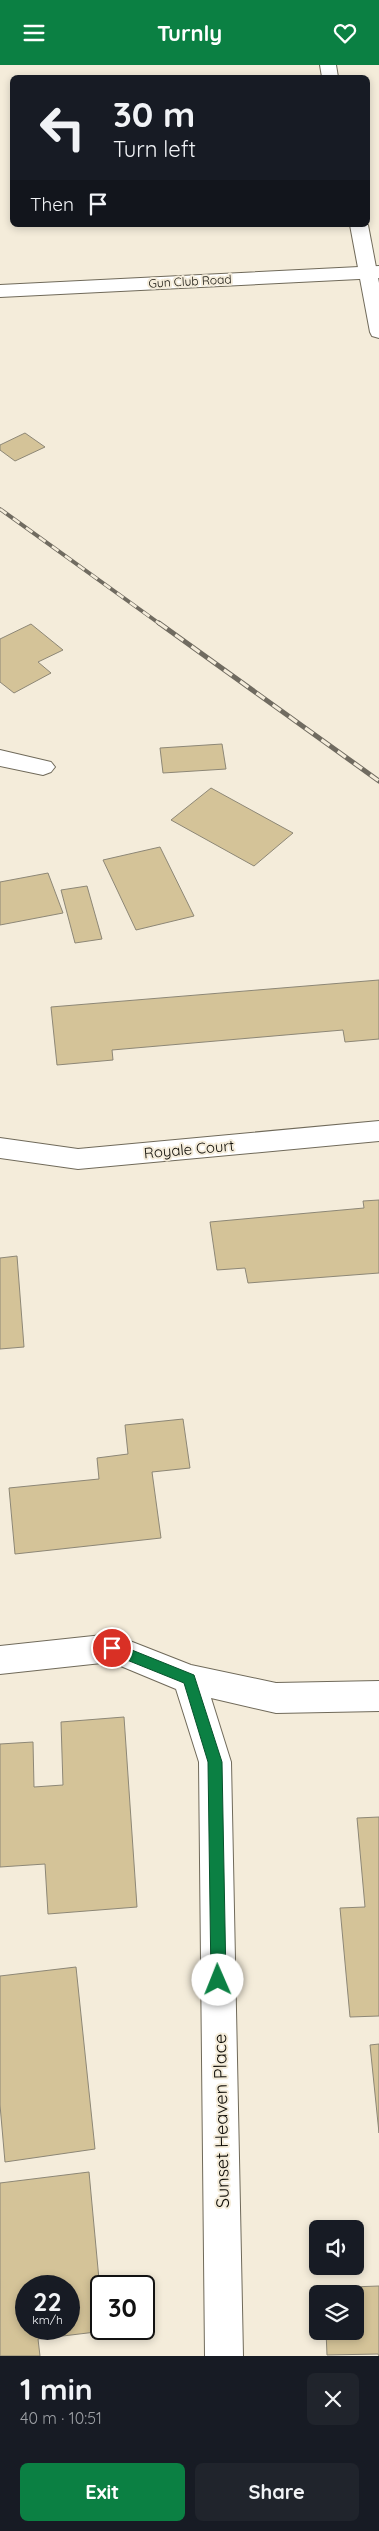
<!DOCTYPE html>
<meta charset="utf-8">
<style>
:root{--surface:#171b24;--page:#20242c;--text:#f1f3f6;--muted:#9ea1a6;--accent:#0b8043}
body{margin:0;font-family:Quicksand,sans-serif;background:var(--page);color:var(--text);height:100vh;display:flex;flex-direction:column;font-size:19px;white-space:nowrap}
*{box-sizing:border-box;margin:0}
p{font-size:16px;color:var(--muted)}
.icon{flex:none;width:28px;height:28px;fill:none;stroke:currentColor;stroke-width:2;stroke-linecap:round;stroke-linejoin:round}
.map{position:relative;height:2291px;overflow:hidden}
.drawer{display:flex;flex-direction:column;background:var(--surface);flex:1}
.drawer>*{flex:none}
.hud{position:absolute;left:10px;top:10px;width:360px;height:152px;border-radius:8px;box-shadow:0 2px 8px #0003;background:#171b24;color:var(--text);overflow:hidden}
.fabs{position:absolute;left:309px;top:2155px;display:grid;gap:10px}
.fabs a{display:grid;place-items:center;width:55px;height:55px;border-radius:8px;background:var(--surface);box-shadow:0 2px 8px #0003;font-size:25px}
.speed{position:absolute;left:15px;top:2210px;display:flex;gap:10px;font-size:25px;font-weight:700;text-align:center}
.speed>*{display:grid;place-content:center;width:65px;height:65px;border-radius:50%;background:var(--surface);box-shadow:0 2px 8px #0003;line-height:1}
.speed small{font-size:12px;font-weight:400}
.speed .limit{border:2px solid #111;border-radius:8px;background:#fff;color:#111}
.pin{position:absolute;display:grid;place-items:center;width:42px;height:42px;color:#fff;margin:-21px;border:2px solid #fff;border-radius:50%;box-shadow:0 1px 5px #0007}
.me{position:absolute;width:55px;margin:-28px;rotate:359deg;stroke-linejoin:round;filter:drop-shadow(0 0 4px #0008)}
.turn{display:flex;align-items:center;gap:18px;height:105px;padding:0 20px;font-size:22px}
.turn .icon{width:65px;height:65px;stroke-width:2.5}
.turn b{display:block;font-size:35px;line-height:42px}
.then{display:flex;align-items:center;height:48px;padding:0 20px;background:#0003;gap:10px;font-size:19px}
.round{display:grid;place-items:center;flex:none;width:52px;height:52px;border-radius:8px;background:var(--page)}
.head{display:flex;align-items:center;justify-content:space-between;height:85px;padding:0 20px}
h1{font-size:30px;font-weight:800;line-height:38px}
.button{display:flex;gap:10px;margin-top:auto;padding:10px 20px}
.button a{flex:1;height:58px;border-radius:8px;background:var(--accent);color:#fff;font-size:20px;font-weight:800;line-height:58px;text-align:center}
.button a+a{background:var(--page);color:var(--text)}
header{display:flex;justify-content:space-between;align-items:center;height:65px;padding:0 20px;background:var(--accent);color:#fff;font-size:22px;font-weight:800}
.map>svg:first-child{display:block}
</style>
<header><svg class="icon" aria-label="menu" viewBox="0 0 24 24"><path d="M4 6h16M4 12h16M4 18h16"/></svg>Turnly<svg class="icon" aria-label="heart" viewBox="0 0 24 24"><path d="M12 20l-8-8c-3-5 5-10 8-4 3-6 11-1 8 4z"/></svg></header>
<div class="map">
<svg width="379" height="2291" viewBox="0 0 379 2291">
<rect width="100%" height="100%" fill="#f4ecda"/>
<g fill="#d4c398" stroke="#8d8776" fill-rule="evenodd">
<polygon points="25,368 45,382 15,396 0,385 0,380"/>
<polygon points="31,559 63,585 38,597 51,608 14,628 0,617 0,574"/>
<polygon points="222,679 226,704 163,708 160,683"/>
<polygon points="211,723 293,768 254,801 171,755"/>
<polygon points="160,782 194,851 136,865 103,795"/>
<polygon points="48,808 63,848 0,860 0,817"/>
<polygon points="87,821 102,874 75,878 61,825"/>
<polygon points="379,915 379,974 345,977 343,965 112,985 113,995 57,1000 51,942"/>
<polygon points="379,1135 379,1208 248,1218 245,1203 217,1205 210,1157 364,1143 363,1136"/>
<polygon points="17,1191 24,1282 0,1284 0,1193"/>
<polygon points="183,1354 190,1403 152,1407 161,1473 15,1489 9,1423 99,1414 97,1393 128,1389 125,1360"/>
<polygon points="124,1652 137,1842 48,1849 45,1799 0,1802 0,1679 33,1677 34,1722 63,1720 61,1657"/>
<polygon points="379,1752 379,1951 350,1952 340,1843 365,1842 357,1753"/>
<polygon points="76,1902 95,2084 5,2097 0,2040 0,1911"/>
<polygon points="379,1979 379,2068 370,1980"/>
<path d="M89,2107l12,129v28l3,2 -66,8 2,17h-40v-173zM26,2221h43v43h-43z"/>
<polygon points="379,2221 379,2291 378,2289 327,2290 326,2266 355,2266 355,2229 323,2229 323,2223"/>
</g>
<g fill="none" stroke-linecap="round" stroke-linejoin="round">
<defs>
<g id="minor">
<polygon points="379,201 379,213 0,232 0,220"/>
<polygon points="0,685 51,697 55,702 51,707 43,710 0,701"/>
<polygon points="379,1056 379,1076 78,1104 0,1093 0,1073 78,1084"/>
<polygon points="112,1569 191,1600 276,1618 379,1616 379,1646 276,1648 211,1633 231,1697 243,2291 205,2291 199,1697 176,1624 111,1597 0,1609 0,1581"/>
</g>
<g id="major">
<polygon points="320,0 336,0 338,12 322,12"/>
<polygon points="350,160 368,160 379,218 379,273 372,271 370,267"/>
</g>
</defs>
<use href="#minor" stroke="#706a5a" stroke-width="2"/>
<use href="#major" stroke="#706a5a" stroke-width="2"/>
<use href="#minor" fill="#fff" fill-rule="evenodd"/>
<use href="#major" fill="#fff" fill-rule="evenodd"/>
<defs>
<polyline id="rail-far1" points="0,444 160,559"/>
<polyline id="rail" points="159,558 379,716"/>
</defs>
<use href="#rail-far1" stroke="#706b60" stroke-width="4"/>
<use href="#rail" stroke="#706b60" stroke-width="5"/>
<use href="#rail-far1" stroke="#f4ecda" stroke-width="2.5" stroke-dasharray="8" stroke-linecap="butt"/>
<use href="#rail" stroke="#f4ecda" stroke-width="3" stroke-dasharray="10" stroke-linecap="butt"/>
</g>
<polygon fill="#0b8043" stroke="#07532c" points="112,1577 194,1610 222,1697 226,1915 223,1920 218,1922 213,1920 211,1915 208,1697 184,1618 107,1587 105,1583 107,1579"/>
<g text-anchor="middle" dominant-baseline="central" stroke-width="4" stroke-linejoin="round" paint-order="stroke">
<g font-size="12" fill="#0e0c06" stroke="#f4ecda">
<text transform="translate(190 216) rotate(-3)">Gun Club Road</text>
</g>
<g font-size="15" fill="#0e0c06" stroke="#f4ecda">
<text transform="translate(189 1084) rotate(-5)">Royale Court</text>
</g>
<g font-size="18" fill="#0e0c06" stroke="#f4ecda">
<text transform="translate(221 2056) rotate(-91)">Sunset Heaven Place</text>
</g>
</g>
</svg>
<div class="fabs">
<a><svg class="icon" aria-label="sound" viewBox="0 0 24 24"><path d="M4 9h4l5-4v14l-5-4H4zM17 9q2 3 0 6"/></svg></a>
<a><svg class="icon" aria-label="layers" viewBox="0 0 24 24"><path d="M12 4l9 5-9 5-9-5zM3 14l9 5 9-5"/></svg></a>
</div>
<div class="speed"><div>22<small>km/h</small></div><div class="limit">30</div></div>
<div class="pin" style="left:112px;top:1583px;background:#d93025"><svg class="icon" aria-label="arrive" viewBox="0 0 24 24"><path d="M6 21V4h12l-3 4 3 4H6"/></svg></div>
<svg class="me" style="left:218px;top:1915px" viewBox="-20 -20 40 40"><circle r="19" fill="#fff"/><path d="M0-13L10 11 0 6-10 11z" fill="#0b8043"/></svg>
<div class="hud">
<div class="turn"><svg class="icon" aria-label="left" viewBox="0 0 24 24"><path d="M17 20v-9H6M10 6l-5 5 5 5"/></svg><div><b>30 m</b>Turn left</div></div>
<div class="then">Then<svg class="icon" aria-label="arrive" viewBox="0 0 24 24"><path d="M6 21V4h12l-3 4 3 4H6"/></svg></div>
</div>
</div>
<section class="drawer">
<div class="head"><div><h1>1 min</h1><p>40 m · 10:51</p></div><a class="round"><svg class="icon" aria-label="close" viewBox="0 0 24 24"><path d="M6 6l12 12M18 6L6 18"/></svg></a></div>
<div class="button"><a>Exit</a><a>Share</a></div>
</section>
